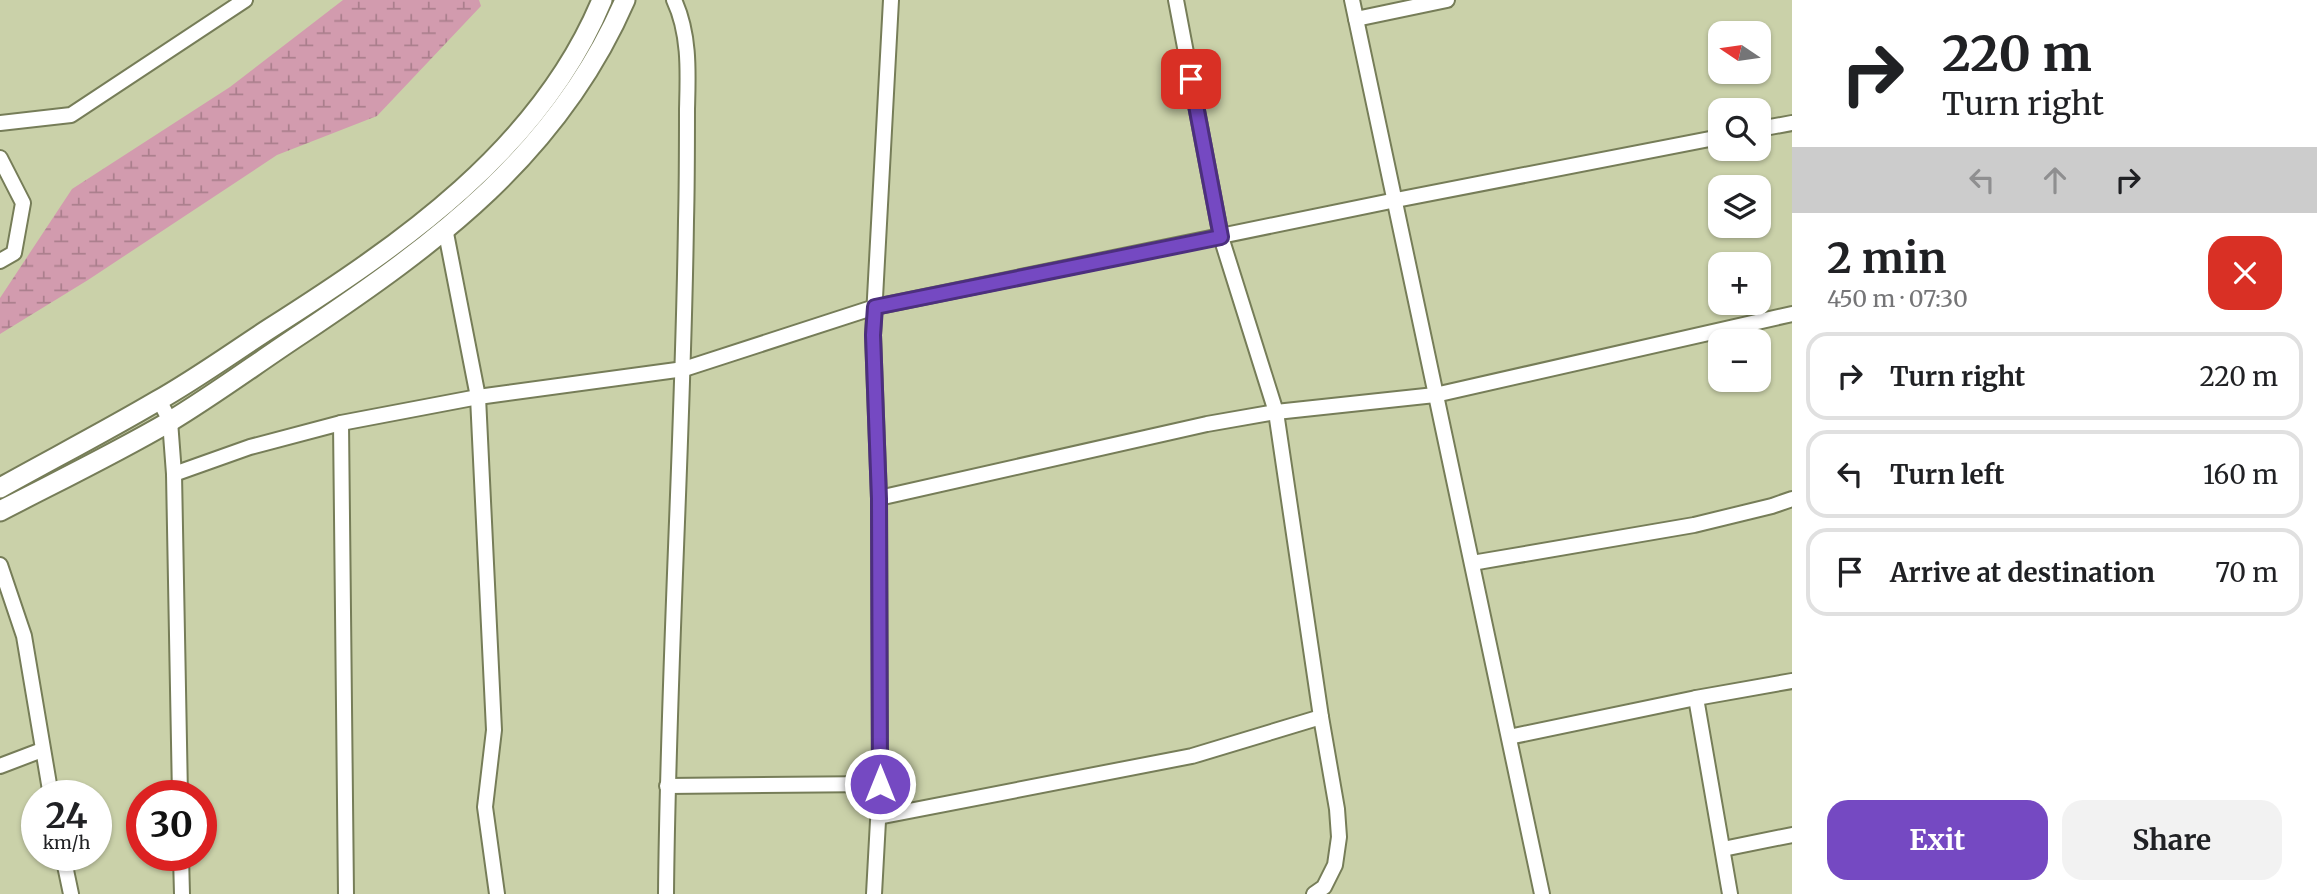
<!DOCTYPE html>
<meta charset="utf-8">
<style>
:root{--surface:#fff;--page:#f2f2f2;--text:#202124;--muted:#757577;--line:#e0e0e0;--accent:#7549c2}
body{margin:0;font-family:Merriweather,serif;background:var(--page);color:var(--text);height:100vh;display:flex;flex-direction:column;font-size:26px;white-space:nowrap}
*{box-sizing:border-box;margin:0}
p{font-size:23px;color:var(--muted)}
.icon{flex:none;width:38px;height:38px;fill:none;stroke:currentColor;stroke-width:2;stroke-linecap:round;stroke-linejoin:round}
.map{position:relative;flex:1;overflow:hidden}
.drawer{display:flex;flex-direction:column;background:var(--surface);width:525px}
.drawer>*{flex:none}
.top-card{background:#fff;color:var(--text);overflow:hidden}
.needle{width:46px;rotate:283deg}
.buttons{position:absolute;left:1708px;top:21px;display:grid;gap:14px}
.buttons a{display:grid;place-items:center;width:63px;height:63px;border-radius:14px;background:var(--surface);box-shadow:0 2px 5px #0004;font-size:35px}
.speed{position:absolute;left:21px;top:780px;display:flex;gap:14px;font-size:35px;font-weight:700;text-align:center}
.speed>*{display:grid;place-content:center;width:91px;height:91px;border-radius:50%;background:var(--surface);box-shadow:0 2px 5px #0004;line-height:1}
.speed small{font-size:18px;font-weight:400}
.speed .limit{border:10px solid #d22;background:#fff;color:#111}
.pin{position:absolute;display:grid;place-items:center;width:60px;height:60px;color:#fff;margin:-30px;border-radius:14px;box-shadow:0 4px 10px #0006}
.me{position:absolute;width:77px;margin:-38px;rotate:0deg;stroke-linejoin:round;filter:drop-shadow(0 0 5px #0008)}
.turn{display:flex;align-items:center;gap:24px;height:147px;padding:0 35px;font-size:32px}
.turn .icon{width:91px;height:91px;stroke-width:2.5}
.turn b{display:block;font-size:49px;line-height:60px}
.lanes{display:flex;align-items:center;height:66px;padding:0 35px;background:#0003;justify-content:center;gap:35px;direction:ltr}
.lanes .off{opacity:.35}
.round{display:grid;place-items:center;flex:none;width:74px;height:74px;border-radius:21px;background:var(--page)}
.summary{display:flex;align-items:center;justify-content:space-between;height:119px;padding:0 35px}
h1{font-size:42px;font-weight:700;line-height:52px}
.primary-button{display:flex;gap:14px;margin-top:auto;padding:14px 35px}
.primary-button a{flex:1;height:80px;border-radius:21px;background:var(--accent);color:#fff;font-size:28px;font-weight:700;line-height:80px;text-align:center}
.primary-button a+a{background:var(--page);color:var(--text)}
ul{padding:0;list-style:none}
li{display:flex;align-items:center;gap:21px;height:88px;margin:0 14px 10px;padding:0 21px;border:4px solid var(--line);border-radius:21px}
li div{flex:1}
li b{display:block;font-size:26px}
li em{font-style:normal}
main{display:flex;flex:1;min-height:0}
.map>svg:first-child{display:block}
</style>
<main>
<div class="map">
<svg width="1792" height="894" viewBox="0 0 1792 894">
<defs>
<pattern id="wetland-marsh" width="20" height="14" patternUnits="userSpaceOnUse" patternTransform="scale(1.75)"><rect width="20" height="14" fill="#d29bae"/><path d="M1 5h8M5 5V1M11 12h8M15 12V8" fill="none" stroke="#ab7f8d"/></pattern>
</defs>
<rect width="100%" height="100%" fill="#cad1a9"/>
<polygon fill="url(#wetland-marsh)" points="343,0 479,0 481,6 377,116 277,155 88,280 0,334 0,298 72,189 230,87"/>
<g fill="none" stroke-linecap="round" stroke-linejoin="round">
<defs>
<g id="street">
<polyline points="1176,0 1221,237 1276,412 1321,717 1337,809 1339,837 1335,865 1324,887 1314,894"/>
<polyline points="1352,0 1542,894"/>
<polyline points="1356,19 1447,0"/>
<polyline points="0,123 71,115 245,0"/>
<polyline points="1759,129 1792,123"/>
<polyline points="0,158 23,203 14,253 0,261"/>
<polyline points="445,228 478,397 494,730 485,807 497,894"/>
<polyline points="159,400 170,421 174,474 180,796"/>
<polyline points="341,423 346,894"/>
<polyline points="174,474 250,447 341,423 478,397 684,369 875,307 1396,200 1720,137"/>
<polyline points="879,498 1207,424 1276,412 1435,395 1792,314"/>
<polyline points="1472,563 1694,525 1772,506 1792,499"/>
<polyline points="0,565 24,636 51,796"/>
<polyline points="1696,698 1730,894"/>
<polyline points="1509,737 1696,698 1792,681"/>
<polyline points="0,766 42,750"/>
<polyline points="667,786 880,784"/>
<polyline points="878,817 1192,756 1321,717"/>
<polyline points="1723,849 1792,835"/>
<polyline points="63,856 71,894"/>
<polyline points="181,856 182,894"/>
<path d="M666,894c2,-225 17,-449 20,-673 1,-37 1,-74 1,-112 1,-36 3,-75 -13,-109"/>
<polyline points="874,894 880,784 879,498 873,335 891,0"/>
</g>
<g id="secondary">
<path d="M0,488c52,-29 106,-57 157,-87 39,-22 75,-48 112,-72 132,-84 271,-179 333,-329"/>
<path d="M0,511c56,-29 114,-57 169,-89 45,-27 88,-59 132,-88 136,-91 257,-180 324,-334"/>
</g>
</defs>
<use href="#street" stroke="#767d58" stroke-width="18"/>
<use href="#secondary" stroke="#767d58" stroke-width="23"/>
<use href="#street" stroke="#fff" stroke-width="14"/>
<use href="#secondary" stroke="#fff" stroke-width="19"/>
</g>
<g fill="none" stroke-linecap="round" stroke-linejoin="round">
<defs>
<polyline id="route" points="880,784 879,499 873,335 875,307 1221,237 1191,79"/>
</defs>
<use href="#route" stroke="#4c2f7e" stroke-width="18"/>
<use href="#route" stroke="#7549c2" stroke-width="12"/>
</g>
</svg>
<div class="buttons">
<a><svg class="needle" viewBox="-14 -14 28 28"><path d="M0-13l5 13h-10z" fill="#e53935"/><path d="M0 13l5-13h-10z" fill="#757577"/></svg></a>
<a><svg class="icon" aria-label="search" viewBox="0 0 24 24"><circle cx="10" cy="10" r="6"/><path d="M15 15l6 6"/></svg></a>
<a><svg class="icon" aria-label="layers" viewBox="0 0 24 24"><path d="M12 4l9 5-9 5-9-5zM3 14l9 5 9-5"/></svg></a>
<a>+</a>
<a>−</a>
</div>
<div class="speed"><div>24<small>km/h</small></div><div class="limit">30</div></div>
<div class="pin" style="left:1191px;top:79px;background:#d93025"><svg class="icon" aria-label="arrive" viewBox="0 0 24 24"><path d="M6 21V4h12l-3 4 3 4H6"/></svg></div>
<svg class="me" style="left:880px;top:784px" viewBox="-20 -20 40 40"><circle r="17" fill="#7549c2" stroke="#fff" stroke-width="3"/><path d="M0-11L8 9 0 5-8 9z" fill="#fff"/></svg>
</div>
<section class="drawer">
<div class="top-card">
<div class="turn"><svg class="icon" aria-label="right" viewBox="0 0 24 24"><path d="M7 20v-9h11M14 6l5 5-5 5"/></svg><div><b>220 m</b>Turn right</div></div>
<div class="lanes"><svg class="icon off" aria-label="left" viewBox="0 0 24 24"><path d="M17 20v-9H6M10 6l-5 5 5 5"/></svg><svg class="icon off" aria-label="ahead" viewBox="0 0 24 24"><path d="M12 20V5M6 11l6-6 6 6"/></svg><svg class="icon" aria-label="right" viewBox="0 0 24 24"><path d="M7 20v-9h11M14 6l5 5-5 5"/></svg></div>
</div>
<div class="summary"><div><h1>2 min</h1><p>450 m · 07:30</p></div><a class="round" style="background:#d93025;color:#fff"><svg class="icon" aria-label="close" viewBox="0 0 24 24"><path d="M6 6l12 12M18 6L6 18"/></svg></a></div>
<ul>
<li><svg class="icon" aria-label="right" viewBox="0 0 24 24"><path d="M7 20v-9h11M14 6l5 5-5 5"/></svg><div><b>Turn right</b></div><em>220 m</em></li>
<li><svg class="icon" aria-label="left" viewBox="0 0 24 24"><path d="M17 20v-9H6M10 6l-5 5 5 5"/></svg><div><b>Turn left</b></div><em>160 m</em></li>
<li><svg class="icon" aria-label="arrive" viewBox="0 0 24 24"><path d="M6 21V4h12l-3 4 3 4H6"/></svg><div><b>Arrive at destination</b></div><em>70 m</em></li>
</ul>
<div class="primary-button"><a>Exit</a><a>Share</a></div>
</section>
</main>
